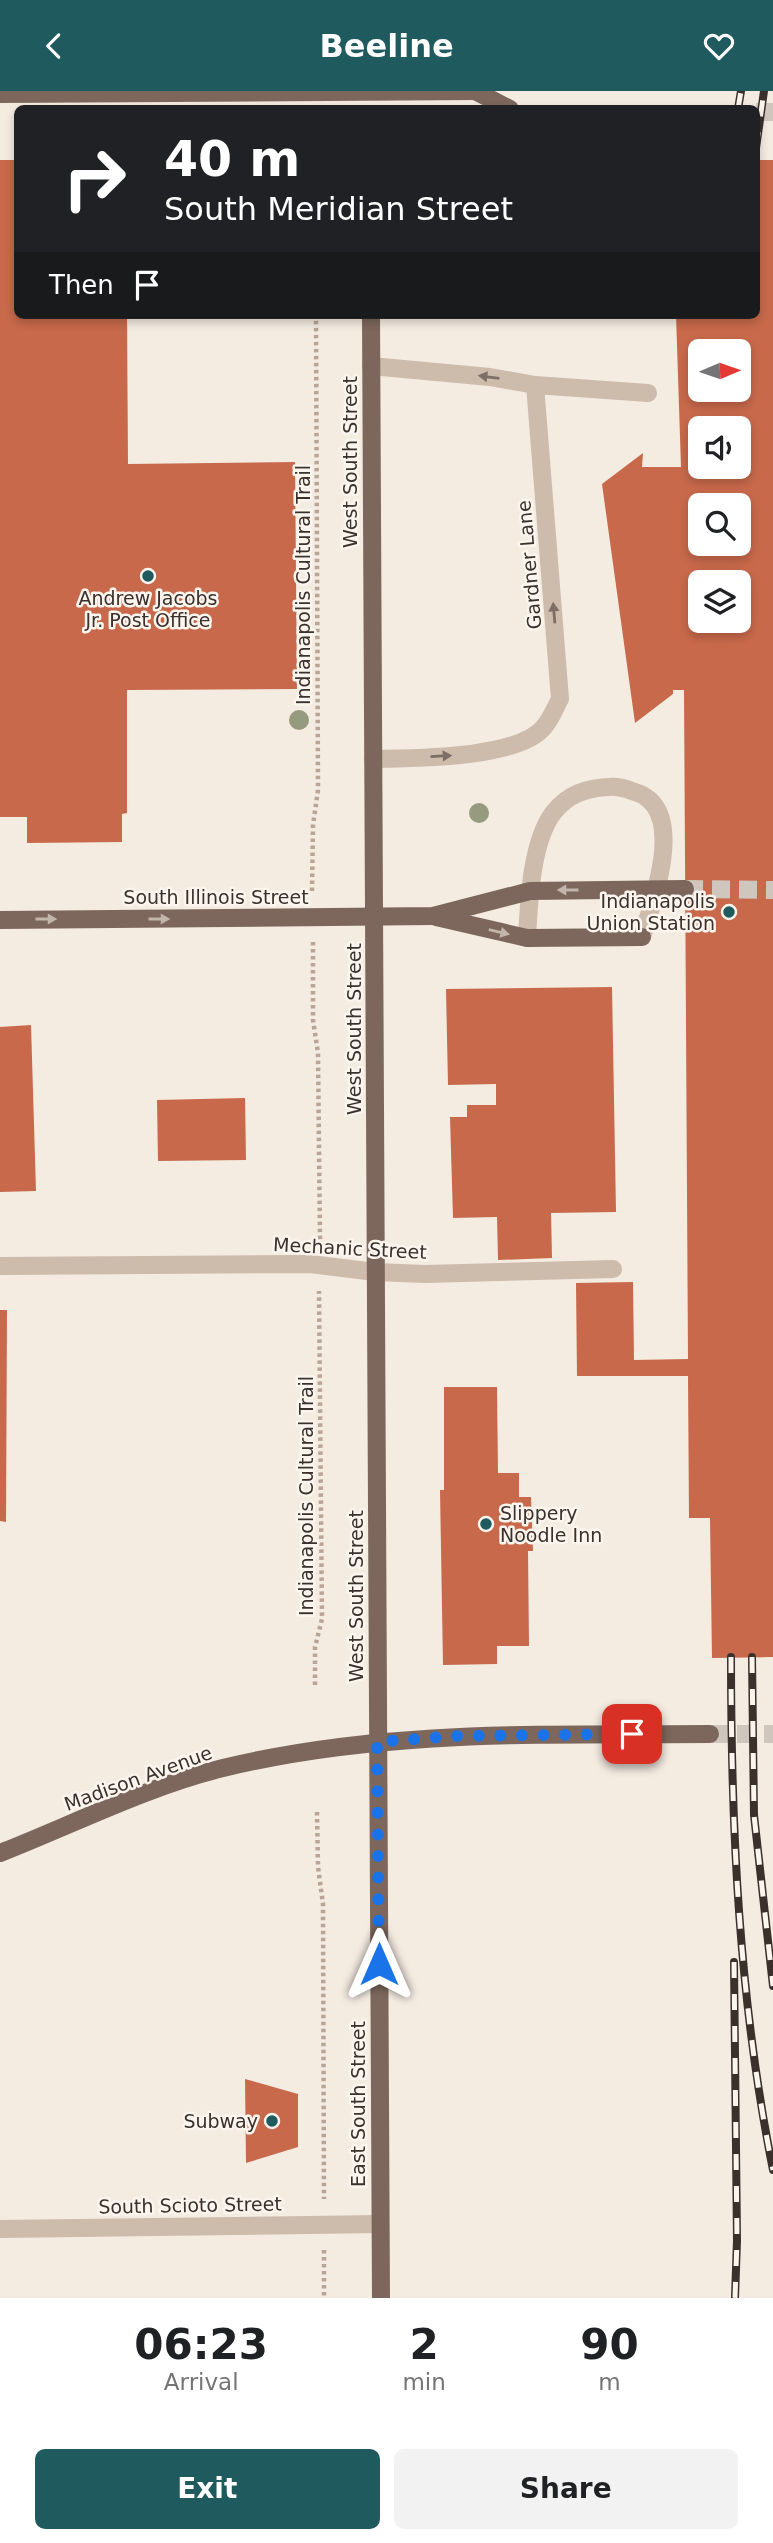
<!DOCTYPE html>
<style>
:root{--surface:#fff;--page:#f2f2f2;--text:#202124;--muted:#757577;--accent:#1f5a5e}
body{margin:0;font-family:"DejaVu Sans",sans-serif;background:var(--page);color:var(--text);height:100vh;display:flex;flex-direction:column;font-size:26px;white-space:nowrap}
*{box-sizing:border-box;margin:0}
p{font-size:23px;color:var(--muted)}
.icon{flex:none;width:38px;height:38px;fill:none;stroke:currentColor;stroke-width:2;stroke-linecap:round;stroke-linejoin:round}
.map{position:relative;height:2207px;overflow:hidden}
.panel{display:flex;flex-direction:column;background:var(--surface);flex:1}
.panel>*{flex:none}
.banner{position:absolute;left:14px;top:14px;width:746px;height:214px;border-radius:10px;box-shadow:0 4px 10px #0003;background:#202124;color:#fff;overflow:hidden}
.needle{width:46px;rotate:88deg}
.fabs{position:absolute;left:688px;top:248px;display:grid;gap:14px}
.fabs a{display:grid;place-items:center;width:63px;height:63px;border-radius:10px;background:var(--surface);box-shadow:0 4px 10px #0003;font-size:35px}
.pin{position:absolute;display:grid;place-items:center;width:60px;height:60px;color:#fff;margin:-30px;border-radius:14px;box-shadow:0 4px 10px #0006}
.me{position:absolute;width:77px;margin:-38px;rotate:0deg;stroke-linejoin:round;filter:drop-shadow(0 0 5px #0008)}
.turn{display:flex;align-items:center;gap:24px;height:147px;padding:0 35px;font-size:32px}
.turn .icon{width:91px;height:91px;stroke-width:2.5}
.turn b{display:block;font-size:49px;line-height:60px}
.then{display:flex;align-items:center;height:66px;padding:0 35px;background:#0003;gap:14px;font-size:26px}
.eta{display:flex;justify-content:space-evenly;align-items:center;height:119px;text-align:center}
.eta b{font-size:42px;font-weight:600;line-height:49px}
.button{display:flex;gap:14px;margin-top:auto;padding:14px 35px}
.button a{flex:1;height:80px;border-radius:10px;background:var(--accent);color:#fff;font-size:28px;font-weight:600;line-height:80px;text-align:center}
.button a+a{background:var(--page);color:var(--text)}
header{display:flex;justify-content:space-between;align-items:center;height:91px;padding:0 35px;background:var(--accent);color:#fff;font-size:32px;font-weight:600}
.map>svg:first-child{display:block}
</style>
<header><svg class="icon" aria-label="back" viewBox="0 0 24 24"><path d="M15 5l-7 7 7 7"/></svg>Beeline<svg class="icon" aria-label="heart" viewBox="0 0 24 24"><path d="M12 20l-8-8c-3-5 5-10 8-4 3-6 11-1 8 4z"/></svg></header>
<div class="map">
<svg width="773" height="2207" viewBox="0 0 773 2207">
<rect width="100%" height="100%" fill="#f4ebe1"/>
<g fill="#c8694b" fill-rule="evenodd">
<polygon points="0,69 18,69 18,224 127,224 128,373 295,371 297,598 127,599 127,722 122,723 122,751 27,752 27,726 0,726"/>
<path d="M756,69h17v1497l-61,1 -2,-140h-21l-1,-142h-111l-1,-93 57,-1 1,78 54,-1 -4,-669h-11v4l-38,29 -33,-239 41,-31 -1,14h39l-5,-152h80zM700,261h38v38h-38zM700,338h38v38h-38zM700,415h38v38h-38zM700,492h38v38h-38z"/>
<polygon points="612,896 616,1121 551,1122 552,1167 498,1169 497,1126 453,1127 450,1026 467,1026 467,1014 496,1014 496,993 448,994 446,898"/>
<polygon points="31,934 36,1100 0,1101 0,936"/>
<polygon points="245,1007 246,1069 158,1070 157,1009"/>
<polygon points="0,1219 7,1219 6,1431 0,1430"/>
<polygon points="444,1296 497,1296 498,1382 519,1382 519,1406 531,1406 533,1460 528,1460 529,1555 497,1555 497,1573 443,1574 440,1399 444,1399"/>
<polygon points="245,1988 298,2003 298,2056 246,2072"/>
</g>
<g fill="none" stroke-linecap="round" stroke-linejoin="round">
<g stroke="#cfc6bd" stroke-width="18" stroke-dasharray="18 9" stroke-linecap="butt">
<polyline points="756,21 773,21"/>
<polyline points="685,798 773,799"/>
<polyline points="710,1643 773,1643"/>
</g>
<g stroke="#b9a596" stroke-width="4.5" stroke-dasharray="3.5 3.5" stroke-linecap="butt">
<polyline points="312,800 313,734 318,699 316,224"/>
<polyline points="313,851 313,929 318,962 320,1149"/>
<polyline points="315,1594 315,1556 322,1528 319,1200"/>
<polyline points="317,1721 318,1776 323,1813 324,2108"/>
<polyline points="324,2159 324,2207"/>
</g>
<g stroke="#cdbbac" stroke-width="18">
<path d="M371,275l119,11 45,8 25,314c-5,9 -9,20 -16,28 -26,32 -131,31 -171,32"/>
<polyline points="535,294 648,302"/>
<path d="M527,847c2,-36 4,-95 26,-125 15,-19 33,-25 56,-26 10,-1 17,2 26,5 53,16 18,109 7,145"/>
<polyline points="0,1175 310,1173 375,1181 425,1183 613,1178"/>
<polyline points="0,2138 380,2133"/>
</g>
<g stroke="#7d675c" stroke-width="18">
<polyline points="477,1 510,18"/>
<polyline points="0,3 478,0"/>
<polyline points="371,224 381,2207"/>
<polyline points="436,826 527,847 642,846"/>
<polyline points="0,829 433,825 530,800 685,798"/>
<path d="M0,1762c74,-29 146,-66 223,-85 160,-39 324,-33 487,-34"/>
</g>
<defs>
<g id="rail">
<polyline points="738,18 741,0"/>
<polyline points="756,57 764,0"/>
<path d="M731,1566c0,172 8,344 42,513"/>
<polyline points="752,1566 754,1724 773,1895"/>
<polyline points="734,1871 737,2149 735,2207"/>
</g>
</defs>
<use href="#rail" stroke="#3b302b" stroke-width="8"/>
<use href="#rail" stroke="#fbf5ee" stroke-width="5" stroke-dasharray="16" stroke-linecap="butt"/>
</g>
<g fill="#969b7f">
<circle cx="299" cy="629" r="10"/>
<circle cx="479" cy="722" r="10"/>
</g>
<defs><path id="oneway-solid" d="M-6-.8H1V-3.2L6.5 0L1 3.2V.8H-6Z" transform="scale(1.75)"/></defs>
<g fill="#7d6f65">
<use href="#oneway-solid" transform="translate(489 286) rotate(-173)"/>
<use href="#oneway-solid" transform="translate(554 522) rotate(-95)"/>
<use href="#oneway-solid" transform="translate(441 665) rotate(-3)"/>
</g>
<g fill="#c2b5ac">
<use href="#oneway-solid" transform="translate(568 799) rotate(180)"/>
<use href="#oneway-solid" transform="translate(46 828)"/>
<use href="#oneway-solid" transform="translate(159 828)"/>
<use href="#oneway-solid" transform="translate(499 841) rotate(13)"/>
</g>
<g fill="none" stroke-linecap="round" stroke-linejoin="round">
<polyline stroke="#1a73e8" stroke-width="12" stroke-dasharray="0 21.6" points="379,1873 377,1651 456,1645 632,1643"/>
</g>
<g fill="#1f5a5e" stroke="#fbf5ee" stroke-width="2.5">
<circle cx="148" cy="485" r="7"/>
<circle cx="729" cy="821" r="7"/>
<circle cx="486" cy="1433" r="7"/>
<circle cx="272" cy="2030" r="7"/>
</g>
<g text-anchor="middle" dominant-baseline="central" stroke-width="5" stroke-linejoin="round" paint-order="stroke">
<g font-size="19" fill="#3b302b" stroke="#fbf5ee">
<text transform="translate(350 371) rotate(-90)">West South Street</text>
<text transform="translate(529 474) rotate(-95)">Gardner Lane</text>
<text transform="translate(303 494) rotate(-90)">Indianapolis Cultural Trail</text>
<text x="216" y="806">South Illinois Street</text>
<text transform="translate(354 938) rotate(-90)">West South Street</text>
<text transform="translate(350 1157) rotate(3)">Mechanic Street</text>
<text transform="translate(306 1405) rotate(-90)">Indianapolis Cultural Trail</text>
<text transform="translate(356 1505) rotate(-90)">West South Street</text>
<text transform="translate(138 1687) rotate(-20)">Madison Avenue</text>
<text transform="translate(358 2013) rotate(-90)">East South Street</text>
<text transform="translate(190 2114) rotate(-1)">South Scioto Street</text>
</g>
<g font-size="19" fill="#3b302b" stroke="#fbf5ee" text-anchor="end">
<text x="148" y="507" text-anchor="middle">Andrew Jacobs<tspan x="148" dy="22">Jr. Post Office</tspan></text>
<text x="715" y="810">Indianapolis<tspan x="715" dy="22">Union Station</tspan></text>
<text x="500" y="1422" text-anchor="start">Slippery<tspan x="500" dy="22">Noodle Inn</tspan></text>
<text x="258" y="2030">Subway</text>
</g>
</g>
</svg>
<div class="fabs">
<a><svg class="needle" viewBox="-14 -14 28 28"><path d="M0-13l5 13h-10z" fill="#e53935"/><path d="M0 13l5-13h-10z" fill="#757577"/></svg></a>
<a><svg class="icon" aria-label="sound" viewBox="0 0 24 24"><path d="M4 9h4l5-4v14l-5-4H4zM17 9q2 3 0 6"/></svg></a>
<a><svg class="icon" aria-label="search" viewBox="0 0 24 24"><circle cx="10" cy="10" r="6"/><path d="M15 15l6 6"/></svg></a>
<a><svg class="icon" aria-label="layers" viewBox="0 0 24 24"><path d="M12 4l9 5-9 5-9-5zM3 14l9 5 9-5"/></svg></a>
</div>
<div class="pin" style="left:632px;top:1643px;background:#d93025"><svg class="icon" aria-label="arrive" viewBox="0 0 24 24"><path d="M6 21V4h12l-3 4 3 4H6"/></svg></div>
<svg class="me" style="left:379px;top:1873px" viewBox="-20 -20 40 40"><path d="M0-17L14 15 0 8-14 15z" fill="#1a73e8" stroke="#fff" stroke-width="4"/></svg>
<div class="banner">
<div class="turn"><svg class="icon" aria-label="right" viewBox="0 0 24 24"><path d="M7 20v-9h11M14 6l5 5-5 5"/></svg><div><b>40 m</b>South Meridian Street</div></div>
<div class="then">Then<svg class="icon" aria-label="arrive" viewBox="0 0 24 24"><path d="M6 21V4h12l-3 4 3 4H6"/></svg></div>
</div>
</div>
<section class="panel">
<div class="eta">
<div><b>06:23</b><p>Arrival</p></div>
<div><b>2</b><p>min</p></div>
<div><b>90</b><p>m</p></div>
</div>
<div class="button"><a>Exit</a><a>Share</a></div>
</section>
